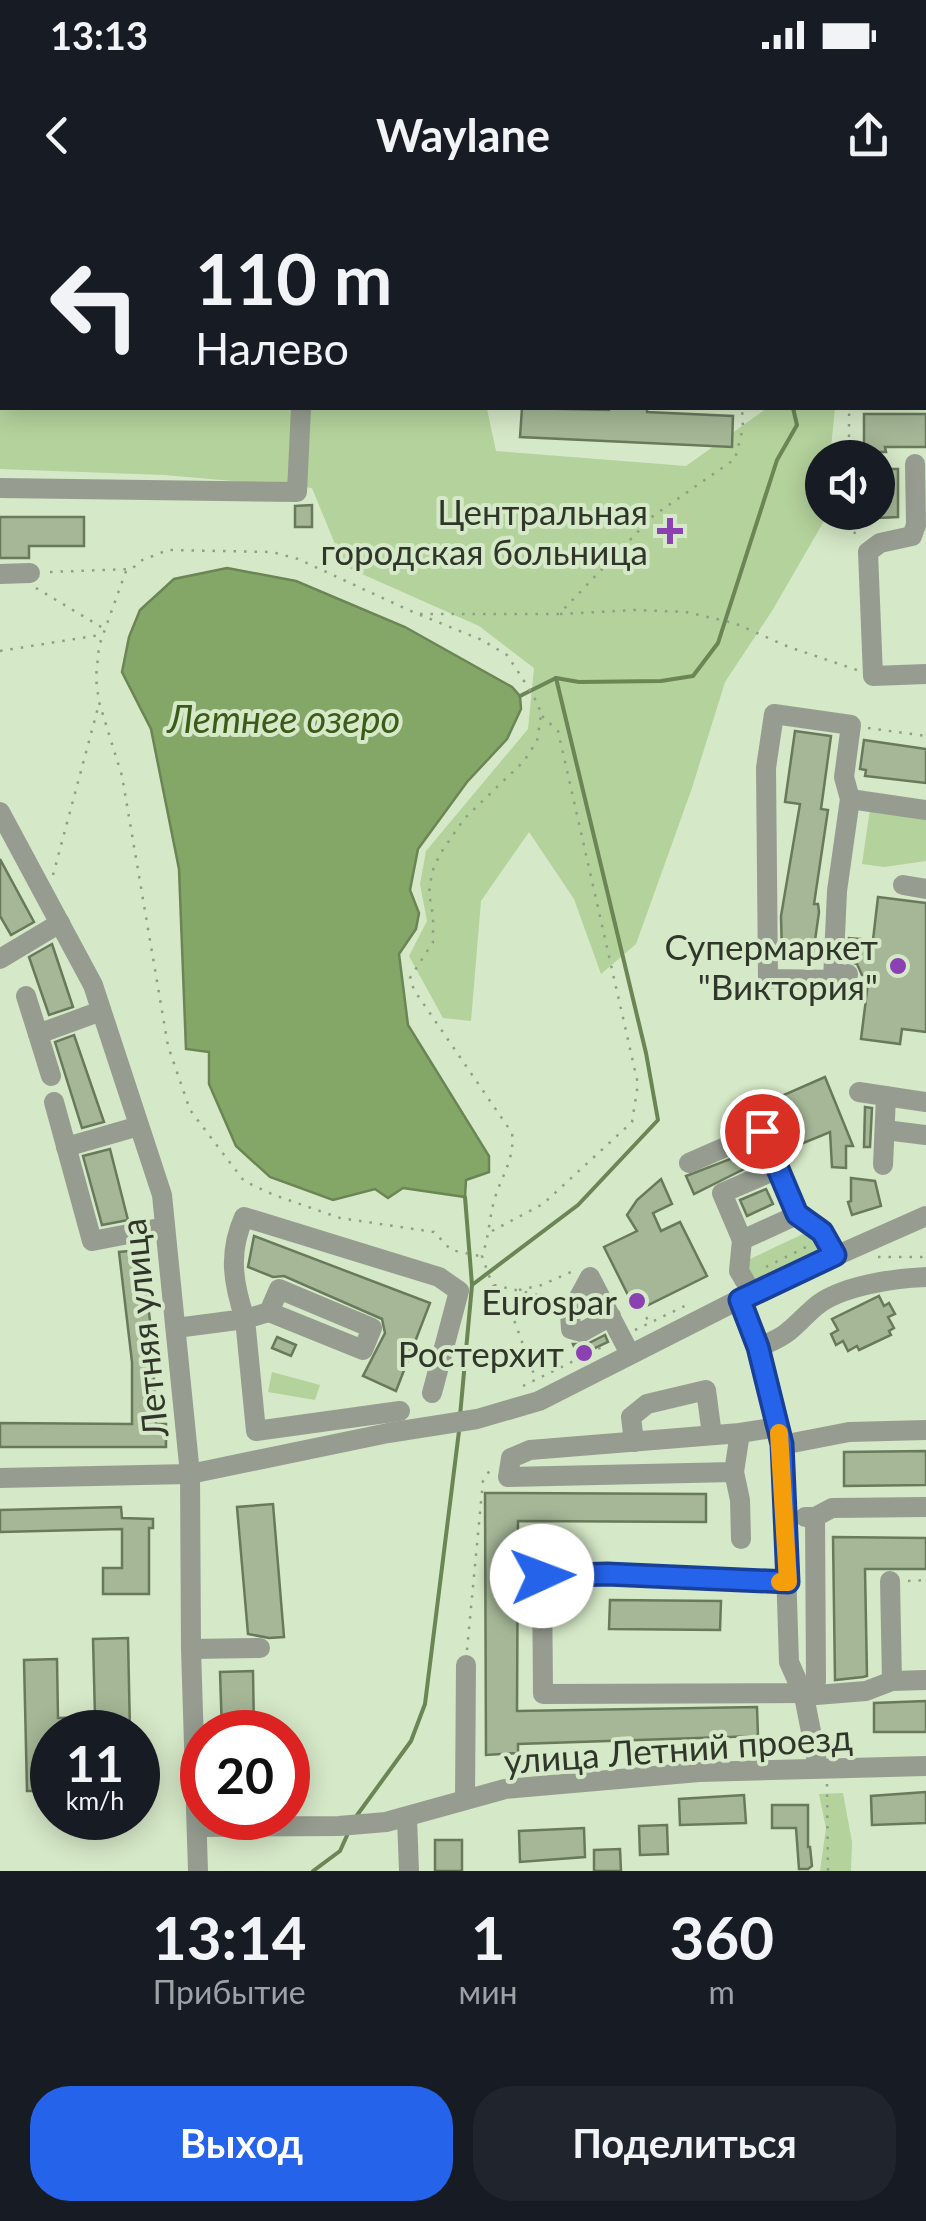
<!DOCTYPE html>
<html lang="ru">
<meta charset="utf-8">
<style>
:root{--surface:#171b24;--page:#20242c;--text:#f1f3f6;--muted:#9ea1a6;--accent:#2563eb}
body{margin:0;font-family:Lato,sans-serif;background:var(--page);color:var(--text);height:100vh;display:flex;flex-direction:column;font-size:38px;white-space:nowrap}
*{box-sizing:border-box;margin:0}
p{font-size:32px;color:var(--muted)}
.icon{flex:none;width:55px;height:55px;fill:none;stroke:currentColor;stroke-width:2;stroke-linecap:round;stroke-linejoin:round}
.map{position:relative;height:1671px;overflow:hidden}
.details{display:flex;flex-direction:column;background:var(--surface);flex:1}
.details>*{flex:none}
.guide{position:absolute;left:0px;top:0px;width:928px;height:210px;box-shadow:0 5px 25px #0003;background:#171b24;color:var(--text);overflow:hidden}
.controls{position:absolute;left:805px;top:240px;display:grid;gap:20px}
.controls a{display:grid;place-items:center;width:90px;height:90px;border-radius:50%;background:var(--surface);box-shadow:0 5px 25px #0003;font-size:50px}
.speed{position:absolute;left:30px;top:1510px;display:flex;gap:20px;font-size:50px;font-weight:700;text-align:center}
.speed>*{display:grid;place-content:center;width:130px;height:130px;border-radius:50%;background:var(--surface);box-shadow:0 5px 25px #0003;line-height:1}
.speed small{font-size:25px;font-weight:400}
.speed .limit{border:15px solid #d22;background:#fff;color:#111}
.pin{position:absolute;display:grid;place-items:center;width:85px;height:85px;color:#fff;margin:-42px;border:5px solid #fff;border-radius:50%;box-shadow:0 2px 10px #0007}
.me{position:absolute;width:110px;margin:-55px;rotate:88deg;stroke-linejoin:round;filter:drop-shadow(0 0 8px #0008)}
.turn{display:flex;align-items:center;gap:35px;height:210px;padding:0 30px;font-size:45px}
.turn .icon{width:130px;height:130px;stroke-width:2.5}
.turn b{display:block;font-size:70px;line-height:85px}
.eta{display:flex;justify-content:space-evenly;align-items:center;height:170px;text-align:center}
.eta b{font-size:60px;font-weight:700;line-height:70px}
.button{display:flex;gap:20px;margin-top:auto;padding:20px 30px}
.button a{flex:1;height:115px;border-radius:40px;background:var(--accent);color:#fff;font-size:40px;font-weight:700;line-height:115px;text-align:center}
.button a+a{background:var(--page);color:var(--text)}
.status{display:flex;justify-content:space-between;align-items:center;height:70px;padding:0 50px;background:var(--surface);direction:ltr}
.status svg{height:28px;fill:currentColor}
header{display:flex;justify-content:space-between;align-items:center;height:130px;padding:0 30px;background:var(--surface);font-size:45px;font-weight:700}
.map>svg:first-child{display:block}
</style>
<div class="status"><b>13:13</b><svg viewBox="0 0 49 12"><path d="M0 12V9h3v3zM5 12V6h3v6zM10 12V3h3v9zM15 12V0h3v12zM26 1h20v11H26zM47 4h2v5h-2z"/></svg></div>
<header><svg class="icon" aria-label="back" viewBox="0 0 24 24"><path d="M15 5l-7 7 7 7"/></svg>Waylane<svg class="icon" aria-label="share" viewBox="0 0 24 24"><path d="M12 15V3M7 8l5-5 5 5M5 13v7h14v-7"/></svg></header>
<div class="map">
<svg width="926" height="1671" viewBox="0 0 926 1671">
<rect width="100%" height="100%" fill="#d5e8c7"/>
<g fill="#b4d29c">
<polygon points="0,116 2,208 480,208 487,209 496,251 686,266 767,208 835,208 830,257 822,258 824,321 772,411 725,482 692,588 636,744 601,774 574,699 529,632 481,701 471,821 443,818 409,756 427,721 420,684 426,651 528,529 534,468 479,426 344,366 312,288 164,275 0,269"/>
<polygon points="870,609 926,617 926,661 884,667 862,664"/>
<polygon points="803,1034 813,1034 819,1046 815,1054 762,1080 751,1079 748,1071 750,1059"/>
<polygon points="272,1172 320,1185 315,1200 268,1192"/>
<polygon points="843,1593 852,1642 851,1671 820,1671 826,1628 819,1594"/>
</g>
<polygon fill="#84a767" stroke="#6b8555" stroke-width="2.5" points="227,368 296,381 405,427 512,487 520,496 521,509 507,539 467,582 418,649 410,690 419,713 416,729 399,754 408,825 489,956 489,972 466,980 465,997 403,988 388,998 375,989 333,1000 270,977 236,946 209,884 209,852 186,849 179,669 151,529 122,472 129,437 140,410 174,379"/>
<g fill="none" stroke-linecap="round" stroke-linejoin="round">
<g stroke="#6b8555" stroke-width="4">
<polyline points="790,0 790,2"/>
<polyline points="520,496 556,478 579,482 661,481 693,476 718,443 777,260 797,225 793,208"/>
<polyline points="472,1085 578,1005 658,920 646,853 556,478"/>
<polyline points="460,1216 472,1085 465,997"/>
<polyline points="355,1618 411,1541 425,1504 459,1231"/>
<polyline points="313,1671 340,1651 349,1631"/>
</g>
</g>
<g fill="#a5b797" stroke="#697a5c" stroke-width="2.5">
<polygon points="522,208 609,210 609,208 647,208 647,212 733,216 732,247 520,237"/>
<polygon points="864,214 926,214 926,247 885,247 886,252 864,252"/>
<polygon points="878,269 898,269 898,317 878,318"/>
<polygon points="312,305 312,327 295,327 295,306"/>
<polygon points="0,317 84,317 84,346 29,346 29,358 0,358"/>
<polygon points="795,531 831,536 821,609 828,610 814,704 818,704 819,712 812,762 782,758 781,716 800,604 785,602"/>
<polygon points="864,540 926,549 926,583 865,576 866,570 860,569"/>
<polygon points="0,659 34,722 11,735 0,716"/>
<polygon points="878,697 926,703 926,832 902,829 900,844 861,839 869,775 862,775 857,764 848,761 849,738 873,740"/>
<polygon points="52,744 73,807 49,815 29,757"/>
<polygon points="74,835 104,922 82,928 55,842"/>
<polygon points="825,877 853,946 846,946 846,968 832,967 830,932 796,946 788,925 792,923 779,897"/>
<polygon points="865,907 872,908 870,947 864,947"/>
<polygon points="110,949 128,1020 102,1025 83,956"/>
<polygon points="751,951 756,963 694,994 686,976"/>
<polygon points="851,978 875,981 881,1006 852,1015 848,1002 851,1001"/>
<polygon points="661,979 672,1004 653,1013 661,1031 680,1022 707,1076 636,1111 604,1047 637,1031 627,1015 637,1000"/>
<polygon points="766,989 773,1004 747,1016 740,1000"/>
<polygon points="254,1036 430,1103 396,1191 363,1176 385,1133 382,1119 284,1076 273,1077 248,1067"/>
<polygon points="141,1050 152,1136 156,1224 166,1224 166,1247 0,1247 0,1223 132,1224 132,1162 119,1052"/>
<polygon points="879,1096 884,1106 889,1103 895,1114 888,1117 894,1128 889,1131 891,1135 859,1150 857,1146 848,1151 843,1141 836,1145 831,1134 838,1130 832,1119"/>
<polygon points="605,1135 608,1142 578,1156 573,1144 587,1144"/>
<polygon points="277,1137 296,1145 291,1156 272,1148"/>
<polygon points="926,1251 926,1285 844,1286 844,1252"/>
<polygon points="485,1293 706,1294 706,1322 518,1321 517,1511 757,1507 758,1536 518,1544 518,1553 486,1555"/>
<polygon points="273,1304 284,1437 269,1438 248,1434 237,1307"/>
<polygon points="121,1307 122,1318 153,1319 153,1328 149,1328 149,1394 103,1394 103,1368 122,1368 122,1329 0,1332 0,1310"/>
<polygon points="833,1337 926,1338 926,1369 865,1369 867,1476 863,1477 835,1480"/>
<polygon points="610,1400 721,1401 720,1430 609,1429"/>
<polygon points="128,1438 130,1532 52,1532 52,1591 27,1591 24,1460 57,1459 58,1518 95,1517 93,1439"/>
<polygon points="253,1471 254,1532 222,1532 220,1472"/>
<polygon points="926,1501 926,1532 874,1532 874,1503"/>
<polygon points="926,1592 926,1623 872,1625 871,1596"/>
<polygon points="744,1595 746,1623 680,1625 679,1599"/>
<polygon points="772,1605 808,1605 808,1647 810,1647 812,1666 808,1669 799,1669 796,1628 772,1628"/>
<polygon points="667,1625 668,1654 640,1655 639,1626"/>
<polygon points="584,1628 585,1657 520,1662 519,1631"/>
<rect x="435" y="1640" width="27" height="31"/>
<polygon points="620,1649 621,1671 594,1671 594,1650"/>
</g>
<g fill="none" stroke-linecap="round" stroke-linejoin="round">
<g stroke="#909e85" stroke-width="2.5" stroke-dasharray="2.5 8" stroke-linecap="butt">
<polyline points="733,0 733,2"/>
<polyline points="925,199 926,198"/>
<polyline points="849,258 849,215 852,208"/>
<polyline points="849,312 849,322 858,339"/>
<polyline points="126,371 99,446 96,478 99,502 122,576 168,846 190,910 244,981 274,995 340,1018 434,1032 451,1050 480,1056"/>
<path d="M50,372l82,-3 8,-8 28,-11 104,2 26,7 115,53 69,28 25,15 14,21 17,28 3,11 -4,26 -13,20 -60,58 -24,35 -8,18 -3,21 4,23v26l-23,36 4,12 98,143c3,27 -11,43 -18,68 -5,19 -5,36 -12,55l10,28 22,36 22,60"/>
<polyline points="36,388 103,428"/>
<polyline points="420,414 559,414 653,316 735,259 743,228 742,208"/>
<polyline points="560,414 635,410 686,412 734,423 789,447 857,470"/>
<polyline points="0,451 100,435"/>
<polyline points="868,528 926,536"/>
<polyline points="53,675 99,504"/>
<polyline points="492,1031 543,1004 632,922 638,884 558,531 542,516"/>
<polyline points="878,1057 926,1057"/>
<polyline points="766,1067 808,1046"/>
<polyline points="494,1085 559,1100"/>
<polyline points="519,1090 542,1085 573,1071"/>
<polyline points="641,1108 649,1122"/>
<polyline points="635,1130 691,1103"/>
<polyline points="523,1186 606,1145"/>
<polyline points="908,1381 926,1380"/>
<polyline points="467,1450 483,1281 492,1267"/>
<polyline points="827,1584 828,1671"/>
</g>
<g stroke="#969d90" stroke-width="20">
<polyline points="829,0 829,2"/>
<polyline points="891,0 891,2"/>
<polyline points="357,2 358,0"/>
<polyline points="0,18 2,18"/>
<polyline points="925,22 926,22"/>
<polyline points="925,114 926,114"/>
<polyline points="915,264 916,325 912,336 880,343 868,352 873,476 926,474"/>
<polyline points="0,288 297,292 301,208"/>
<polyline points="0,374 30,373"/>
<polyline points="850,599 926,610"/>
<polyline points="0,612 93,785 162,995 190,1274 191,1449 198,1671"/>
<polyline points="903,685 926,689"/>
<polyline points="0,759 60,723"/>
<polyline points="833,780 837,691 850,599 844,577 851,525 774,514 766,568 768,779 847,780 848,774"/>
<polyline points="26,796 38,834"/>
<polyline points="51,876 38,834 101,811"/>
<polyline points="859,892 926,902"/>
<polyline points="54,902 92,1041 165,1027"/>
<polyline points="885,930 926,935"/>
<polyline points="66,947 139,926"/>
<polyline points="689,963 762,931 797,1015"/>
<polyline points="883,965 886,896"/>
<polyline points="742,1040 722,993 778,969"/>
<polyline points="752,1093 739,1071 742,1040 797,1015 822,1032 835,1055"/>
<polyline points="740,1100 758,1147 782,1245 789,1462 804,1496 818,1567"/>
<polyline points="269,1112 363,1150 372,1128 279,1089 269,1112 245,1119 256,1231 400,1211"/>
<polyline points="611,1116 582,1132 571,1129 570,1114 590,1077 630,1154"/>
<path d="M176,1128l69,-9c-12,-36 -17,-66 -1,-102l195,60 20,14 -27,102"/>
<path d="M758,1147c33,-12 33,-19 57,-40 24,-21 80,-29 111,-30"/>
<polyline points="740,1233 530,1250 511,1258 508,1277 734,1272 740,1233 778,1227"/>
<polyline points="634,1242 631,1217 647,1204 706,1190 712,1235"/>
<polyline points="782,1245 849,1232 926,1230"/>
<polyline points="734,1272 740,1300 741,1339"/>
<polyline points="0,1278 190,1274 388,1233 477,1219 539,1201 752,1093 926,1016"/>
<polyline points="805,1317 815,1317 832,1308 926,1307"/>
<polyline points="890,1381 892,1481"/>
<polyline points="789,1382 607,1374 542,1376 543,1494 803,1493 816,1481 815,1317"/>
<polyline points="191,1449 260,1448"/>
<polyline points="804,1496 866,1491 892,1481 926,1480"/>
<polyline points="465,1600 466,1465"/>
<polyline points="407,1618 409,1671"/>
<polyline points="198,1627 339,1626 386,1622 505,1589 699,1572 926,1566"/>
</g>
</g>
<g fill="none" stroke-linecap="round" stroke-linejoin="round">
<defs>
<polyline id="route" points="542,1376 607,1374 788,1382 782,1244 758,1147 740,1100 835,1055 822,1032 797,1014 762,931"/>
</defs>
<use href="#route" stroke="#184099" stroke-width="25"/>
<use href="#route" stroke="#2563eb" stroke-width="18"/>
<polyline stroke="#f59e0b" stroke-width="18" points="779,1233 788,1382 780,1382"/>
</g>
<g fill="#8c41b3" stroke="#d5e8c7" stroke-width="4">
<path d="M665 316h10v10h10v10h-10v10h-10v-10h-10v-10h10z"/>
<circle cx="898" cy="766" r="10"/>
<circle cx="637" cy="1101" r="10"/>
<circle cx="584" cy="1153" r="10"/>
</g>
<g text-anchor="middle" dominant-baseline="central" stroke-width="8" stroke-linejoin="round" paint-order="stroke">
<g font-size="35" fill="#30372a" stroke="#d5e8c7" text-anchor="end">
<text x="648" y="311">Центральная<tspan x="648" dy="40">городская больница</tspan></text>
<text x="878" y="746">Супермаркет<tspan x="878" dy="40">"Виктория"</tspan></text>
<text x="617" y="1101">Eurospar</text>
<text x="564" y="1153">Ростерхит</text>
</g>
<g font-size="35" fill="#30372a" stroke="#d5e8c7">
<text transform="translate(143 1128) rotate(-96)">Летняя улица</text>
<text transform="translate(678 1548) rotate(-4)">улица Летний проезд</text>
</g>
<g font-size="38" font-style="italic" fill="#3b5b18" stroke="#d5e8c7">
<text x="284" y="518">Летнее озеро</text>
</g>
</g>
</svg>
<div class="controls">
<a><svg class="icon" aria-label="sound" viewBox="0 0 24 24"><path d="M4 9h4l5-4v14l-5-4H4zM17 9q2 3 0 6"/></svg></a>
</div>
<div class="speed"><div>11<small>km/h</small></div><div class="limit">20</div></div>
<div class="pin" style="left:762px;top:931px;background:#d93025"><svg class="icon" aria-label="arrive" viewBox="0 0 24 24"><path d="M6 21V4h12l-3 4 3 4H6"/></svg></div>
<svg class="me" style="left:542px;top:1376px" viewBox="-20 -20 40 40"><circle r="19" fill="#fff"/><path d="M0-13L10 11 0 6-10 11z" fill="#2563eb"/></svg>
<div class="guide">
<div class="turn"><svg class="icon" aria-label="left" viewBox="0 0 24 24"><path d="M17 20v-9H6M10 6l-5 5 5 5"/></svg><div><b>110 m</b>Налево</div></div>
</div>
</div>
<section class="details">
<div class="eta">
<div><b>13:14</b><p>Прибытие</p></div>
<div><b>1</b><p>мин</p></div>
<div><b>360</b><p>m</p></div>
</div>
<div class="button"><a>Выход</a><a>Поделиться</a></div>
</section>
